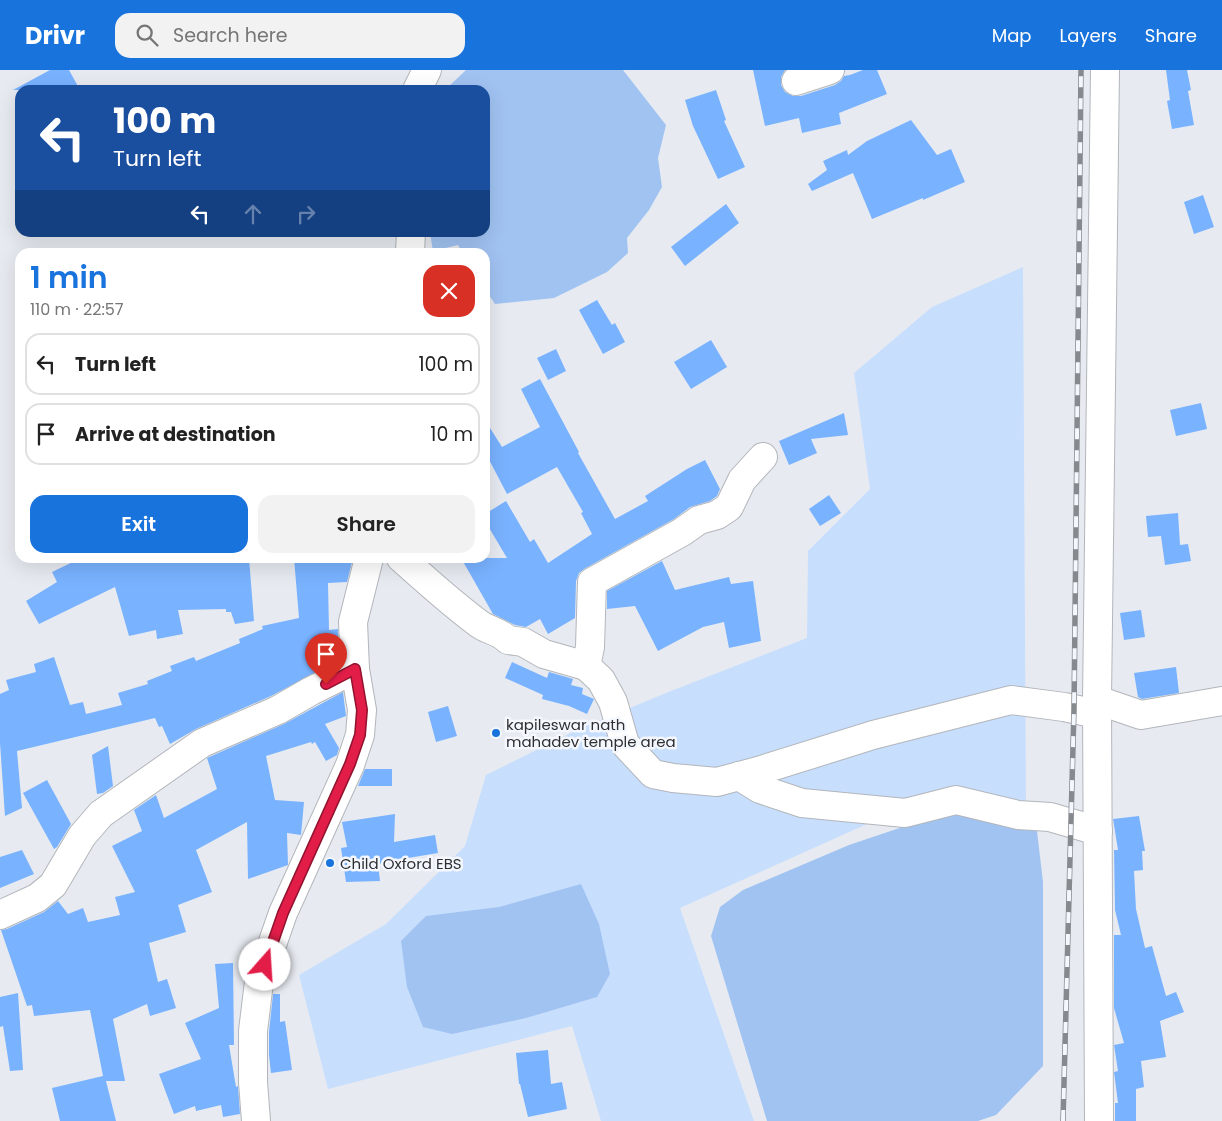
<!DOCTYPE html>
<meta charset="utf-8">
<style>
:root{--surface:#fff;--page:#f2f2f2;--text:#222;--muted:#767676;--line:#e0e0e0;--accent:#1873dc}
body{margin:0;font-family:Poppins,sans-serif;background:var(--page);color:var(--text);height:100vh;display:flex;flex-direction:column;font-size:19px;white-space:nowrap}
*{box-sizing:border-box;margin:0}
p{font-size:16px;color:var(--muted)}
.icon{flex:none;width:28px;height:28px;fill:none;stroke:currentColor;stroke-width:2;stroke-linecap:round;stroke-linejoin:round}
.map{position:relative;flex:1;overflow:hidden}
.drawer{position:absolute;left:15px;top:178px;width:475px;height:315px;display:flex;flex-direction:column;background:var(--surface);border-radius:15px;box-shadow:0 5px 20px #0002}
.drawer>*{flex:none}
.hud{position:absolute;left:15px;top:15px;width:475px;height:152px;border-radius:15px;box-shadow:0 5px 20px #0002;background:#1a4fa0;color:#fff;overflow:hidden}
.pin{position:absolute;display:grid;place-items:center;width:42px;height:42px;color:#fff;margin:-51px -21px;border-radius:50% 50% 50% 0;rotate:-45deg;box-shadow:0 0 5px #0007}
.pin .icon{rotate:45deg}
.me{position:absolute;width:55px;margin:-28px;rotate:19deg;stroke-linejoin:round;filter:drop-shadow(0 0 4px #0008)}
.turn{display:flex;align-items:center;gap:18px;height:105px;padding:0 15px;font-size:22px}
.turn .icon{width:65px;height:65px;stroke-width:2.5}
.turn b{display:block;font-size:35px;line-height:42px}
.lanes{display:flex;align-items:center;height:48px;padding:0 15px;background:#0003;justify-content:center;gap:25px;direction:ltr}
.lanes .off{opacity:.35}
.round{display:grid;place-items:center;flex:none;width:52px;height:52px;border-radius:15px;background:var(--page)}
.summary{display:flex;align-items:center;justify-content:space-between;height:85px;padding:0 15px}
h1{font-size:30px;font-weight:600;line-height:38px;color:var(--accent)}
.action{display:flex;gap:10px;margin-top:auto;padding:10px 15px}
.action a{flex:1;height:58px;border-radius:15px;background:var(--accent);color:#fff;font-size:20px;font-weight:600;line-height:58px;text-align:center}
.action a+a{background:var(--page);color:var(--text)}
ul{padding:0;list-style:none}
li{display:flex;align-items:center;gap:15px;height:62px;margin:0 10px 8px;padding:0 5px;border:2px solid var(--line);border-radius:15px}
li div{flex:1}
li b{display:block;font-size:19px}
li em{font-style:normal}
header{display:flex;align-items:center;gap:30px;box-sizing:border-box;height:70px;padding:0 25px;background:var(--accent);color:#fff}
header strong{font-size:24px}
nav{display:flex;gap:28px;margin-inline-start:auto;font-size:18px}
.search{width:350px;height:45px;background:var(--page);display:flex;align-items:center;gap:12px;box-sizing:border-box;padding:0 18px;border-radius:15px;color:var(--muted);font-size:19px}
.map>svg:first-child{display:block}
</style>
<header>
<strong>Drivr</strong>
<div class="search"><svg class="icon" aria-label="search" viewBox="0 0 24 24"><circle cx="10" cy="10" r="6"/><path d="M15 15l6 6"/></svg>Search here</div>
<nav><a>Map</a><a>Layers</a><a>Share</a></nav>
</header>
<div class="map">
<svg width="1222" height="1051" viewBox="0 0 1222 1051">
<rect width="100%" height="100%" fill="#e7ebf1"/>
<polygon fill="#c8defd" points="1023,197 1026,739 947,718 680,838 754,1051 601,1051 572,956 328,1019 299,905 386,854 465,776 486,705 581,658 671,621 807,568 808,481 870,419 854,303 932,237"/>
<g fill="#a1c3f2">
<polygon points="466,0 623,0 666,55 658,88 662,117 649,140 627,168 628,183 607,202 554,228 495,234 485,219 485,182 462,182 458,175 433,181 430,163 485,162 485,20 445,20"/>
<polygon points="962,737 995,741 1037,761 1043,812 1043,996 996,1045 978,1051 767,1051 711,866 720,837 743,820 849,775"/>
<polygon points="581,814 599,854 610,904 597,927 526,948 452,964 423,957 407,917 401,871 426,846 499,837"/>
</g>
<g fill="#79b2ff">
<polygon points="50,0 69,0 80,20 13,20"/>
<polygon points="753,0 785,0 781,7 781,15 785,22 793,26 801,26 835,15 841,11 844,6 850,5 863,0 877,0 887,24 839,43 841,54 802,63 799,48 765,56"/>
<polygon points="1166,0 1187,0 1191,20 1188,21 1194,55 1172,59 1167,31 1170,30"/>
<polygon points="716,20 726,50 724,51 745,97 718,109 693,56 685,30"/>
<polygon points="911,50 937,85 951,79 965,112 923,130 923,128 872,149 853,103 812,121 808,114 827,100 823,91 847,80 848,85 867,71"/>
<polygon points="1203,125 1214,157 1194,164 1184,132"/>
<polygon points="726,134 739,153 685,196 671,177"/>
<polygon points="597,230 612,255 615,253 625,272 603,284 579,240"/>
<polygon points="711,270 727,297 691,319 674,292"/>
<polygon points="556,279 566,301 548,310 537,288"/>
<polygon points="540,309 579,382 578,383 615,449 648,431 645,426 687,399 705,390 720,419 717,426 710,431 690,437 674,449 584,499 579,503 576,511 575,548 548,564 540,549 526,557 515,555 493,544 461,488 507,488 485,451 485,444 506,431 530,472 534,469 548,493 592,464 581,443 583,442 557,397 507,424 485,382 485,350 502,377 540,357 521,319"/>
<polygon points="1201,333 1207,359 1176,366 1170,340"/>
<polygon points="844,343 848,365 811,369 817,383 789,395 779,371"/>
<polygon points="829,425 841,443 820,456 809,439"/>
<polygon points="1178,443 1180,475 1188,474 1191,491 1165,495 1161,466 1148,467 1146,446"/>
<polygon points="81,488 249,488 254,551 235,554 231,542 226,542 226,539 178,540 183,564 157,569 156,560 129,566 115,517 39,554 26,531 57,512 52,502"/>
<polygon points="294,488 353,488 347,512 328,513 329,560 338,559 339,590 271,626 196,659 170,674 162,656 159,657 155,648 17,681 22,738 5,746 0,673 0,624 9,620 6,610 36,602 34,594 54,587 70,635 83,632 86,644 122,635 118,623 148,614 147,611 172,601 170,596 194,587 196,591 240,573 239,569 263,559 262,556 299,548"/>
<polygon points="662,491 675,520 729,507 731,514 753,511 761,571 729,578 724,552 703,557 658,581 635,536 607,539 607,521"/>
<polygon points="1141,540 1145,567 1124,570 1120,543"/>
<polygon points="512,592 547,608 549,602 573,609 571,615 583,618 582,624 594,629 587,644 569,636 542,629 543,625 505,608"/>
<polygon points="1176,597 1179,623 1142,629 1138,627 1134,603"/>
<polygon points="343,622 346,646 325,654 339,678 337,685 326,691 315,672 312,674 311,672 266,686 275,730 304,732 301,765 287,763 288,795 248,809 247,752 196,780 212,822 178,835 186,862 149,873 158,912 167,909 176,938 150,946 147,934 113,949 125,1011 106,1011 116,1051 60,1051 52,1018 103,1006 90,940 34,946 32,935 27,936 1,860 7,859 44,842 58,831 68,844 83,838 88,852 120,845 115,827 135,822 112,776 142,761 134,740 156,725 164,748 217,719 207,688 284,654"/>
<polygon points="448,636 457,666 436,672 428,642"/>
<polygon points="108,676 113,716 103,723 97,724 92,685"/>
<polygon points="365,699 392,699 392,716 358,716"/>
<polygon points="47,710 71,754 57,777 54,779 23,723"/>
<polygon points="395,744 394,772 435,765 438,783 384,792 384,793 378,794 380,811 346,812 341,778 347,777 342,752"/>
<polygon points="1139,746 1145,781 1142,781 1143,800 1134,801 1136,839 1145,878 1152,876 1166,926 1176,922 1184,942 1160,951 1166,987 1141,991 1144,1017 1136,1019 1136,1051 1115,1051 1115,1033 1118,1033 1114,1002 1118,1001 1114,975 1124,973 1114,938 1114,865 1121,865 1115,840 1114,780 1118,780 1113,749"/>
<polygon points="22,780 34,804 0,818 0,787"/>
<polygon points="233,893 234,975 229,975 236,1017 238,1016 240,1044 223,1047 221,1035 196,1041 195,1036 174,1044 159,1004 201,989 185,953 219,938 215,894"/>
<polygon points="18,923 23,1000 10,1001 3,956 0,957 0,927"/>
<polygon points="273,924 280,924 280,952 285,951 292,1000 271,1003 269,985 269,962"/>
<polygon points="548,980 551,1014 562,1012 567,1039 528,1047 520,1014 519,1014 516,983"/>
</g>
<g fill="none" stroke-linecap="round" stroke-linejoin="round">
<defs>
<g id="minor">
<polyline points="796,11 830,0"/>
<polyline points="417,20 427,0"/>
<polyline points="410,182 411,162"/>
<path d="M401,488c25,22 50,45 77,65 10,8 20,7 30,17l15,2 21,12 42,12 4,-19 2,-65 90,-50 17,-12 18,-5 12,-8 13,-27 21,-23"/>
<polyline points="586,596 601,610 613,632 625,674 653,704 673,708 717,712 758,701 873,665 1011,630 1064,637 1097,644"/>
<polyline points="1097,630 1141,645 1222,631"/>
<polyline points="739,706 760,719 802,733 905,743 956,730 1018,745 1050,747 1098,761"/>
<polyline points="0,845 37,828 53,815 82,766 101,744 202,673 278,640 311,621 355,599"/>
<polyline points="256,1051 253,1012 253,961 259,912 283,843 350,695 360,665 362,640 355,599 353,552 369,488"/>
<polyline points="1099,1051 1097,630 1105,0"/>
</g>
</defs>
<use href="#minor" stroke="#b2b6bb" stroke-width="30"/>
<use href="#minor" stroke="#fff" stroke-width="28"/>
<defs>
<polyline id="rail" points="1063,1051 1074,639 1081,0"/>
</defs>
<use href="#rail" stroke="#86898d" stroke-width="5.5"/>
<use href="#rail" stroke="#f4f8fe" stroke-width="4" stroke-dasharray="11" stroke-linecap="butt"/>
</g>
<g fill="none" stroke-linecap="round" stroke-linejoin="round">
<defs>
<polyline id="route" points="265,895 283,843 350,694 360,665 362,640 355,599 326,614"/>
</defs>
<use href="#route" stroke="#92132f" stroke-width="12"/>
<use href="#route" stroke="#e11d48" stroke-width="9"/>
</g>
<g fill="#1873dc" stroke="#f4f8fe" stroke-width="2">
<circle cx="496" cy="663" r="5"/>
<circle cx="330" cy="793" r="5"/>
</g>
<g text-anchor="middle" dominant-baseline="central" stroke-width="5" stroke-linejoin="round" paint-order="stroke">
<g font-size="15" fill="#2d2f31" stroke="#f4f8fe" text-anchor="start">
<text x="506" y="654">kapileswar nath<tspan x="506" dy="17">mahadev temple area</tspan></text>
<text x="340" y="793">Child Oxford EBS</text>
</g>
</g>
</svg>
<div class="pin" style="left:326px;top:614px;background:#d93025"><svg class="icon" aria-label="arrive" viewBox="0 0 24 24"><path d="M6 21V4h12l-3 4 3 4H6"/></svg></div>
<svg class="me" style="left:265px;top:895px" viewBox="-20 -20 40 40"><circle r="19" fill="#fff"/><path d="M0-13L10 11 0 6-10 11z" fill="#e11d48"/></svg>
<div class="hud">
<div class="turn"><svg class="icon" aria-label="left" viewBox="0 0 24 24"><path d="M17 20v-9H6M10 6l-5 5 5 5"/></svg><div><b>100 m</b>Turn left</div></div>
<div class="lanes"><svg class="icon" aria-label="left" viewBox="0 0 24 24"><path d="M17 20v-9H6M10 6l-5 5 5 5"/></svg><svg class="icon off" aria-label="ahead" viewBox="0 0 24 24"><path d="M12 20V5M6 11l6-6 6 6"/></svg><svg class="icon off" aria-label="right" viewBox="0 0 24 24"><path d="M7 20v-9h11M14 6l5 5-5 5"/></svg></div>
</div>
<section class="drawer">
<div class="summary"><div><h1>1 min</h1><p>110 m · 22:57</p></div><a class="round" style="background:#d93025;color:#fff"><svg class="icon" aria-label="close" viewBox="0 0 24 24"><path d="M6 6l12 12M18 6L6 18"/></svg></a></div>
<ul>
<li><svg class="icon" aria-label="left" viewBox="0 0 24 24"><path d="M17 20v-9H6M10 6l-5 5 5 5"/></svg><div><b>Turn left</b></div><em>100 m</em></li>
<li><svg class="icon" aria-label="arrive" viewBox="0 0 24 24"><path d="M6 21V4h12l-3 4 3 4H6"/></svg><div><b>Arrive at destination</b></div><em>10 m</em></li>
</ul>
<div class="action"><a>Exit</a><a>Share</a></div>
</section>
</div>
